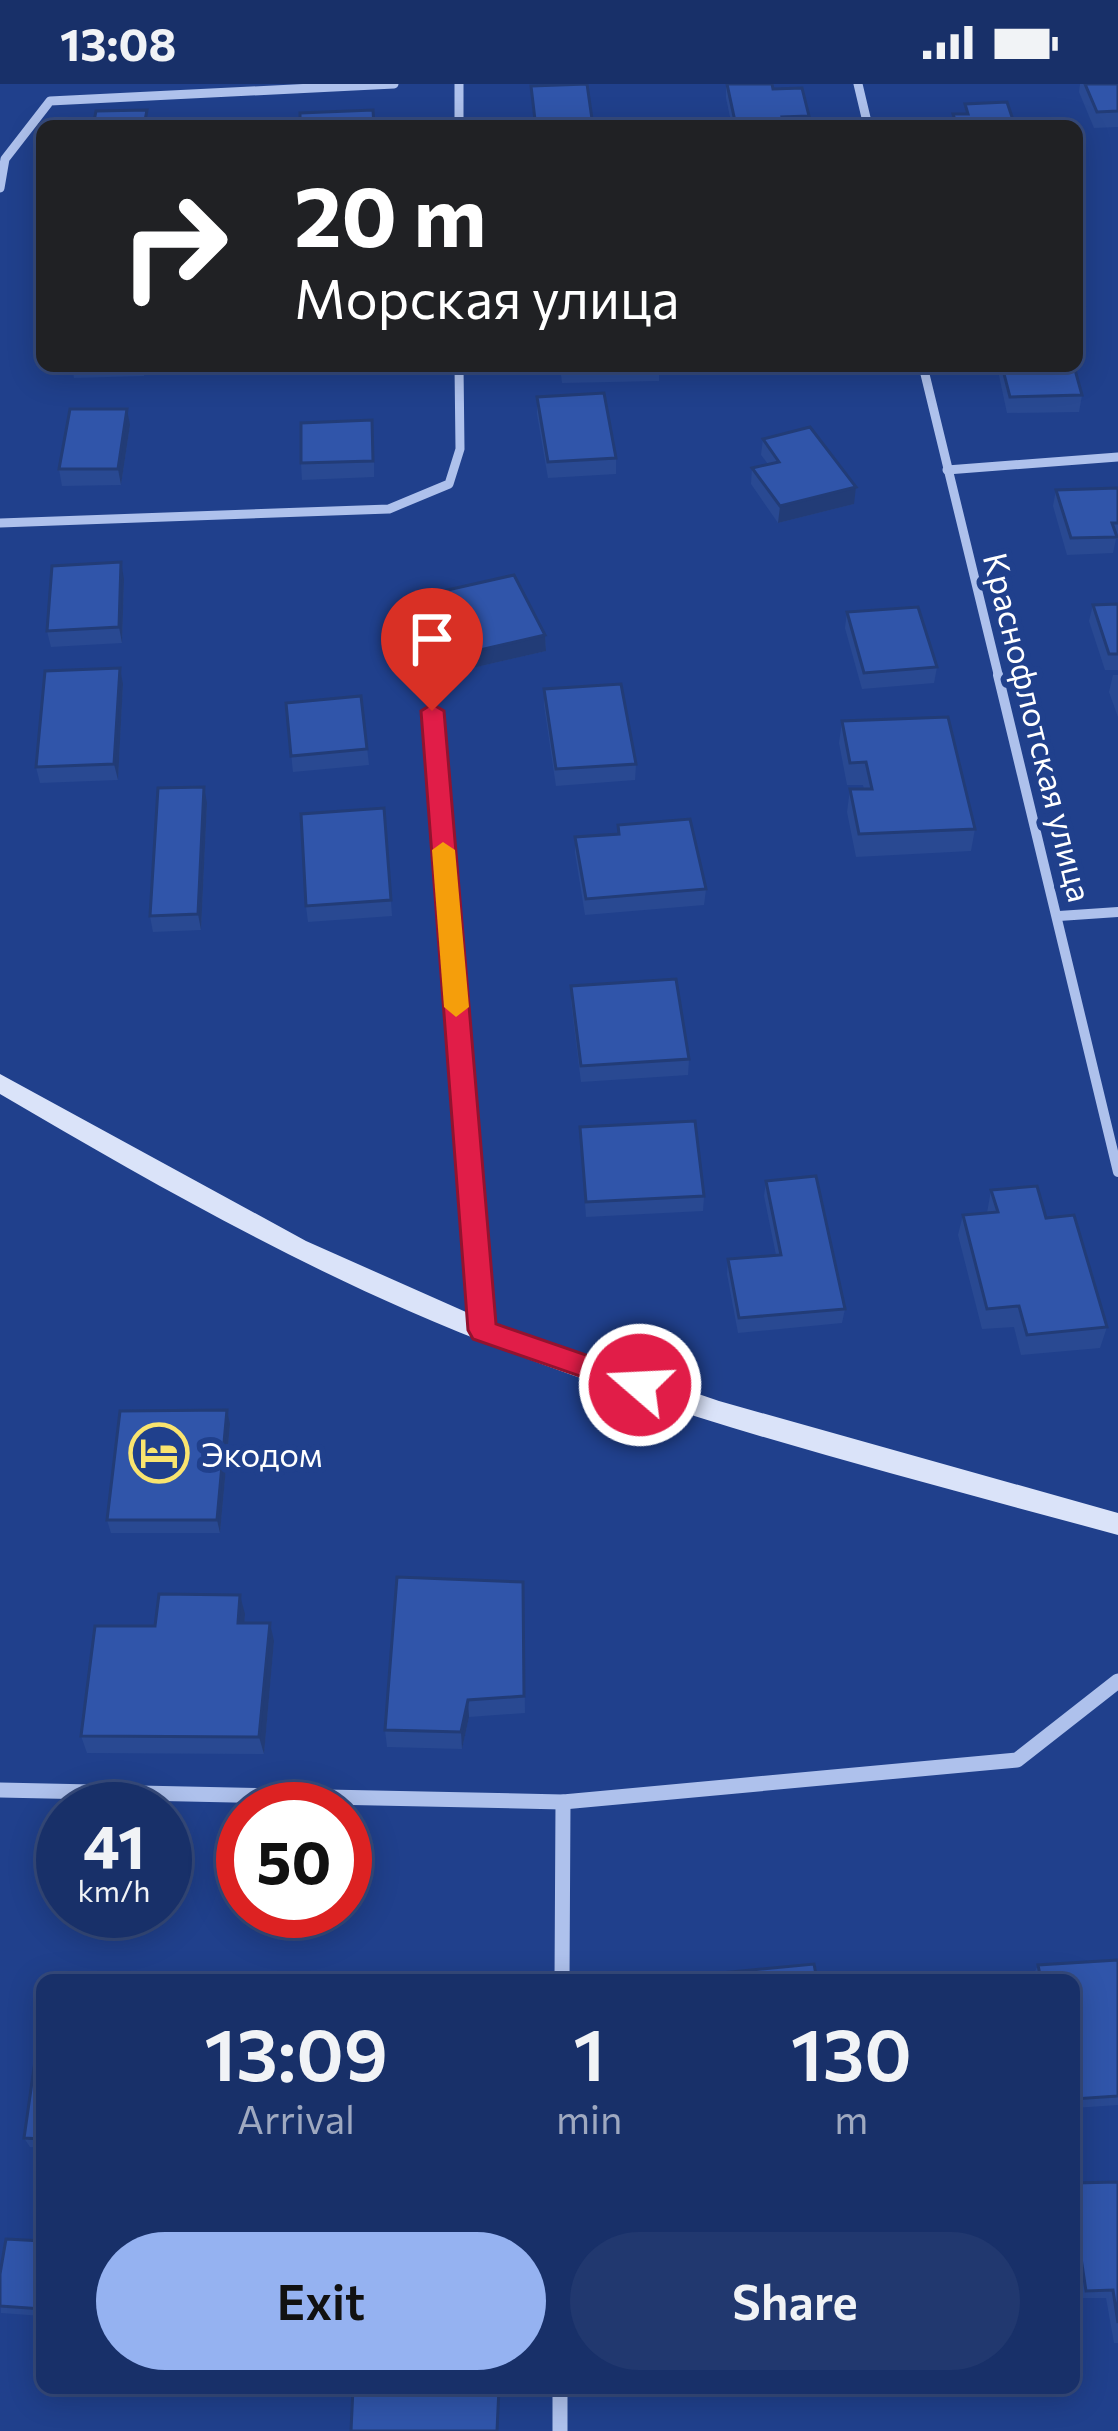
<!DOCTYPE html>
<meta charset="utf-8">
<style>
:root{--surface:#183069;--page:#21386f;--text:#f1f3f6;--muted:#9fa9c0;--line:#364b7d;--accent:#95b2f1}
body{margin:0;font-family:Commissioner,sans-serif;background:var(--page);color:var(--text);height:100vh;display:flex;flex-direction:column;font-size:45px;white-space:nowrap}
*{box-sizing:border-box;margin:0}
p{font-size:39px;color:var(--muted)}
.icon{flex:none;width:66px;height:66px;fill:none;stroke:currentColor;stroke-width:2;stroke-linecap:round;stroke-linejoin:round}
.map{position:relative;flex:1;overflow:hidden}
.panel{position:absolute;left:36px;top:1890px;width:1044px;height:420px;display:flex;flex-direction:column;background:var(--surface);border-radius:18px;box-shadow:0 6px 30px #0003,0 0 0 3px var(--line)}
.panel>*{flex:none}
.guide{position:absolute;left:36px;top:36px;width:1047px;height:252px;border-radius:18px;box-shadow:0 6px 30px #0003,0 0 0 3px var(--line);background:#202124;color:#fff;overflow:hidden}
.speed{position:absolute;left:36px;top:1698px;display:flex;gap:24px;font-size:60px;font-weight:700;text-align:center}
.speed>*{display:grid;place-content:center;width:156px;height:156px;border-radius:50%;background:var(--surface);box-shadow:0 6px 30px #0003,0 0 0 3px var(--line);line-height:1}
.speed small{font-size:30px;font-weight:400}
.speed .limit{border:18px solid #d22;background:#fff;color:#111}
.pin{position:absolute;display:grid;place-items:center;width:102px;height:102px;color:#fff;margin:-123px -51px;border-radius:50% 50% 50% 0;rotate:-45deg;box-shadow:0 0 12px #0007}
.pin .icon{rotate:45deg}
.me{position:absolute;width:132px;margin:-66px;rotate:289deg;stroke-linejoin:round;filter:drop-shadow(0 0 9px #0008)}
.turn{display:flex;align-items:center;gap:42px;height:252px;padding:0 60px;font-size:54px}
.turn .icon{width:156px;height:156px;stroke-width:2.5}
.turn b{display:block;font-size:84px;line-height:102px}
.eta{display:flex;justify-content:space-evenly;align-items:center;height:204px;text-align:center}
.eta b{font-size:72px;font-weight:600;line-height:84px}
.cta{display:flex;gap:24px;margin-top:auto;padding:24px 60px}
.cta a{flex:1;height:138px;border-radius:72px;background:var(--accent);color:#111;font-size:48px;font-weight:600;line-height:138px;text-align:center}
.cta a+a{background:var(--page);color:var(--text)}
.status{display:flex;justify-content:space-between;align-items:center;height:84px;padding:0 60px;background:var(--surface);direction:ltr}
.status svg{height:33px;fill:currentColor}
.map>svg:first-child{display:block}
</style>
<div class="status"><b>13:08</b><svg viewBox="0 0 49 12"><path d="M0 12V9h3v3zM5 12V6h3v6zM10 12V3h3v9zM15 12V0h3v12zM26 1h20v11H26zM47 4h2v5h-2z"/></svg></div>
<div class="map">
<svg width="1118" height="2347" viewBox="0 0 1118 2347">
<rect width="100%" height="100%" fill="#20408c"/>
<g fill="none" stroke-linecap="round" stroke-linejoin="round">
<g stroke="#aec1ec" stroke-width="9">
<polyline points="459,0 459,42"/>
<polyline points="858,0 868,42"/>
<polyline points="0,104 5,75 50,17 394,0"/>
<polyline points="923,282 999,594"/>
<polyline points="947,386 1118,373"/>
<polyline points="0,439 389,425 449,400 460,365 459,282"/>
</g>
<g stroke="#aec1ec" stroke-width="10">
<polyline points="998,591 1118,1088"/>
<polyline points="432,627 482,1247"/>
<polyline points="1059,832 1118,828"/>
</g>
<g stroke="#aec1ec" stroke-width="15">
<polyline points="0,1706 563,1718 1017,1676 1118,1597"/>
<polyline points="562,1896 563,1718"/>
<polyline points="560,2304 560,2347"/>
</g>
<path fill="#dae3f9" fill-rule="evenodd" d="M0,990l306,167 187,83 226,77 399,112v22c-238,-65 -482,-125 -709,-224 -142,-62 -276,-139 -409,-217z"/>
</g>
<g fill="#294992">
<polygon points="726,0 773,5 809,32 808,42 732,42 726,14"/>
<polygon points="1080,0 1118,0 1118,43 1094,44 1079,8"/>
<polygon points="531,2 592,35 592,42 534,42"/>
<polygon points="1077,203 1084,221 1081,237 1077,237"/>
<polygon points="72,282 144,282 144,292 74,294"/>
<polygon points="300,282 374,282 374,286 301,289"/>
<polygon points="560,282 659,282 659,297 562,299"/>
<polygon points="997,282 1074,282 1082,311 1079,328 1007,329"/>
<polygon points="537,313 616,374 616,390 548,394 537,330"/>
<polygon points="130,341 121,401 62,402 59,385"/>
<polygon points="374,353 374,393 302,396 301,379"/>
<polygon points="763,355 854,420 778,439 751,400 752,384 768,380 761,371"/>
<polygon points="1118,404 1118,455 1116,455 1113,469 1067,471 1053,422 1056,406"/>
<polygon points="124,495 122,559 51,563 47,547"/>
<polygon points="403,516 545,551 546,567 433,593 404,532"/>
<polygon points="1118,520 1118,586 1105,586 1089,537 1093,521"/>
<polygon points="847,528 937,583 934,599 862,605 845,544"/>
<polygon points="1113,591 1118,591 1118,633 1109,608"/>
<polygon points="123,600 118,696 40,699 36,683"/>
<polygon points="544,605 636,680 635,696 556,702 544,621"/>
<polygon points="361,612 369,681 293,688 286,619"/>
<polygon points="842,637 975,745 971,767 856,773 847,728 850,705 864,705 863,701 847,701 839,659"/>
<polygon points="207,719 201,846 153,848 150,832"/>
<polygon points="384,724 392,832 308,838 306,822"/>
<polygon points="618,741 706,805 704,821 585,831 575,769 575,753 618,750"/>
<polygon points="571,902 689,975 688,991 581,998 571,917"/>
<polygon points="580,1043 704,1112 703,1127 586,1133"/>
<polygon points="766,1097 845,1225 842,1239 738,1249 727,1190 728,1175 776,1171 764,1112"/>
<polygon points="991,1106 1046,1134 1107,1243 1100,1264 1021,1271 1014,1243 982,1245 958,1151 963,1131 987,1129"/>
<polygon points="230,1340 220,1449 111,1449 107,1436"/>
<polygon points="523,1498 525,1629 469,1633 462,1665 387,1663 385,1646"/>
<polygon points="245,1530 244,1539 274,1557 264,1670 87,1669 81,1652 155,1542"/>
<polygon points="1118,1876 1118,2021 1074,2024 1074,1896 1034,1896 1033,1892 1038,1881"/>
<polygon points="42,1928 42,2064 30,2063 24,2054"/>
<polygon points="1118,2098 1118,2259 1114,2259 1106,2214 1080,2214 1074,2174 1074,2099"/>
<polygon points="42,2157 42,2232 1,2229 0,2190"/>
</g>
<g fill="#223c77">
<polygon points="127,325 130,341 121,401 118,385"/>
<polygon points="856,403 854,420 778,439 780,422"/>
<polygon points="121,478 124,495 122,559 119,543"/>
<polygon points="545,551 546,567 433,593 432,577"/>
<polygon points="120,584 123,600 118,696 114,680"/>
<polygon points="204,703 207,719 201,846 198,830"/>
<polygon points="227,1326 230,1340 220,1449 217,1436"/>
<polygon points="240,1511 245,1530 243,1557 238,1539"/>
<polygon points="270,1539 274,1557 264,1670 259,1653"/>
<polygon points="468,1616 469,1633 462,1665 461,1648"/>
</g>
<g fill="#3055aa" stroke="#223c77" stroke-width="3">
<polygon points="587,0 592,35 535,36 531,2"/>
<polygon points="727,0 772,0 773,5 802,4 809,32 782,33 784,41 736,42"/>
<polygon points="1085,0 1118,0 1118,27 1097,28"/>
<polygon points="1007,18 1015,42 957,42 953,30 968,30 965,20"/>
<polygon points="147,26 144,42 93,42 96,27"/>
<polygon points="373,26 374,42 300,42 300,29"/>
<polygon points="1077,203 1084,221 1077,221"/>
<polygon points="1002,282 1074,282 1082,311 1010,313"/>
<polygon points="604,309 616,374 548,378 537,313"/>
<polygon points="70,325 127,325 118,385 59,385"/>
<polygon points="372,336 373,377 301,379 301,339"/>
<polygon points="810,343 856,403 780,422 752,384 779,378 763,355"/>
<polygon points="1118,404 1118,439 1112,439 1117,453 1071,454 1056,406"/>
<polygon points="121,478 119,543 47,547 52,482"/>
<polygon points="514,491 545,551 432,577 403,516"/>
<polygon points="1118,520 1118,570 1109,570 1093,521"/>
<polygon points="918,523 937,583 864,589 847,528"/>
<polygon points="120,584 114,680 36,683 45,587"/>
<polygon points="621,600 636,680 556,685 544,605"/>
<polygon points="361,612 367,665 291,672 286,619"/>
<polygon points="948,633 975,745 859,750 850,705 872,705 866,678 850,679 842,637"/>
<polygon points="204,703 198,830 150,832 158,704"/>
<polygon points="384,724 391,816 306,822 301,730"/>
<polygon points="690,735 706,805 586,815 575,753 619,750 618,741"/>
<polygon points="676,895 689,975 581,982 571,902"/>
<polygon points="695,1037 704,1112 586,1118 580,1043"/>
<polygon points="816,1092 845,1225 739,1234 728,1175 781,1171 766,1097"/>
<polygon points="1037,1102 1046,1134 1074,1131 1107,1243 1027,1251 1019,1222 987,1225 963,1131 998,1128 991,1106"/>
<polygon points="227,1326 217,1436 107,1436 120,1327"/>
<polygon points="397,1493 523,1498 524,1612 468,1616 461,1648 385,1646"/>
<polygon points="159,1510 240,1511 238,1539 270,1539 259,1653 81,1652 95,1542 155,1542"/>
<polygon points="1118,1876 1118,2012 1074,2015 1074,1896 1041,1896 1038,1881"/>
<polygon points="814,1880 817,1896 721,1896 720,1889"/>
<polygon points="42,1928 42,2055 24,2054"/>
<polygon points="1118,2098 1118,2239 1113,2206 1086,2207 1074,2127 1074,2099"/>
<polygon points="6,2155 42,2157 42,2225 0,2222 0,2190"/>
<polygon points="353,2304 499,2304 497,2347 351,2347"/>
</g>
<polygon fill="#e11d48" stroke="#92132f" stroke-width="3" points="432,620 444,627 496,1240 650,1293 650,1310 640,1313 473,1255 468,1246 421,627"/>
<polygon fill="#f59e0b" points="443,758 455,766 469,923 456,933 444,923 432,766"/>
<defs>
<symbol id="hotel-ring" viewBox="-11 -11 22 22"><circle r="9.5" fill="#20408c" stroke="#f9e46f" stroke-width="1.5"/><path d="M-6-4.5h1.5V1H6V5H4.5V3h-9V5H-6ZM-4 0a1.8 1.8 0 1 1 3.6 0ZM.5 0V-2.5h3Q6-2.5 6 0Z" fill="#f9e46f"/></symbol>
</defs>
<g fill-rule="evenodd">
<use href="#hotel-ring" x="126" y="1336" width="66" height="66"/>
</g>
<g text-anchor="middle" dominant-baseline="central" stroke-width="12" stroke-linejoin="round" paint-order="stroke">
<g font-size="33" fill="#fff" stroke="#20408c">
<text transform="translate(1039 643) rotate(76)">Краснофлотская улица</text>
</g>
<g font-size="33" fill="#fff" stroke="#20408c" text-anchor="start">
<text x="201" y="1369">Экодом</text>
</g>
</g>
</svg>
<div class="speed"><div>41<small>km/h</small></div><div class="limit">50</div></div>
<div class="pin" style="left:432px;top:627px;background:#d93025"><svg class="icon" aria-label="arrive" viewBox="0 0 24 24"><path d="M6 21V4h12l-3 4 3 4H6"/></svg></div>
<svg class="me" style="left:640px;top:1301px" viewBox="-20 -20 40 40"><circle r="17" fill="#e11d48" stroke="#fff" stroke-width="3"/><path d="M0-11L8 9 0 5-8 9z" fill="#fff"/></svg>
<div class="guide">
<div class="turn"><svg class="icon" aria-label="right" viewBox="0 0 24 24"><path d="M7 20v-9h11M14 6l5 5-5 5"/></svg><div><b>20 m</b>Морская улица</div></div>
</div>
<section class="panel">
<div class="eta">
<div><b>13:09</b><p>Arrival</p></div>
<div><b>1</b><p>min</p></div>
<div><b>130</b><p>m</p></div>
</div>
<div class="cta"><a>Exit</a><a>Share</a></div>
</section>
</div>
